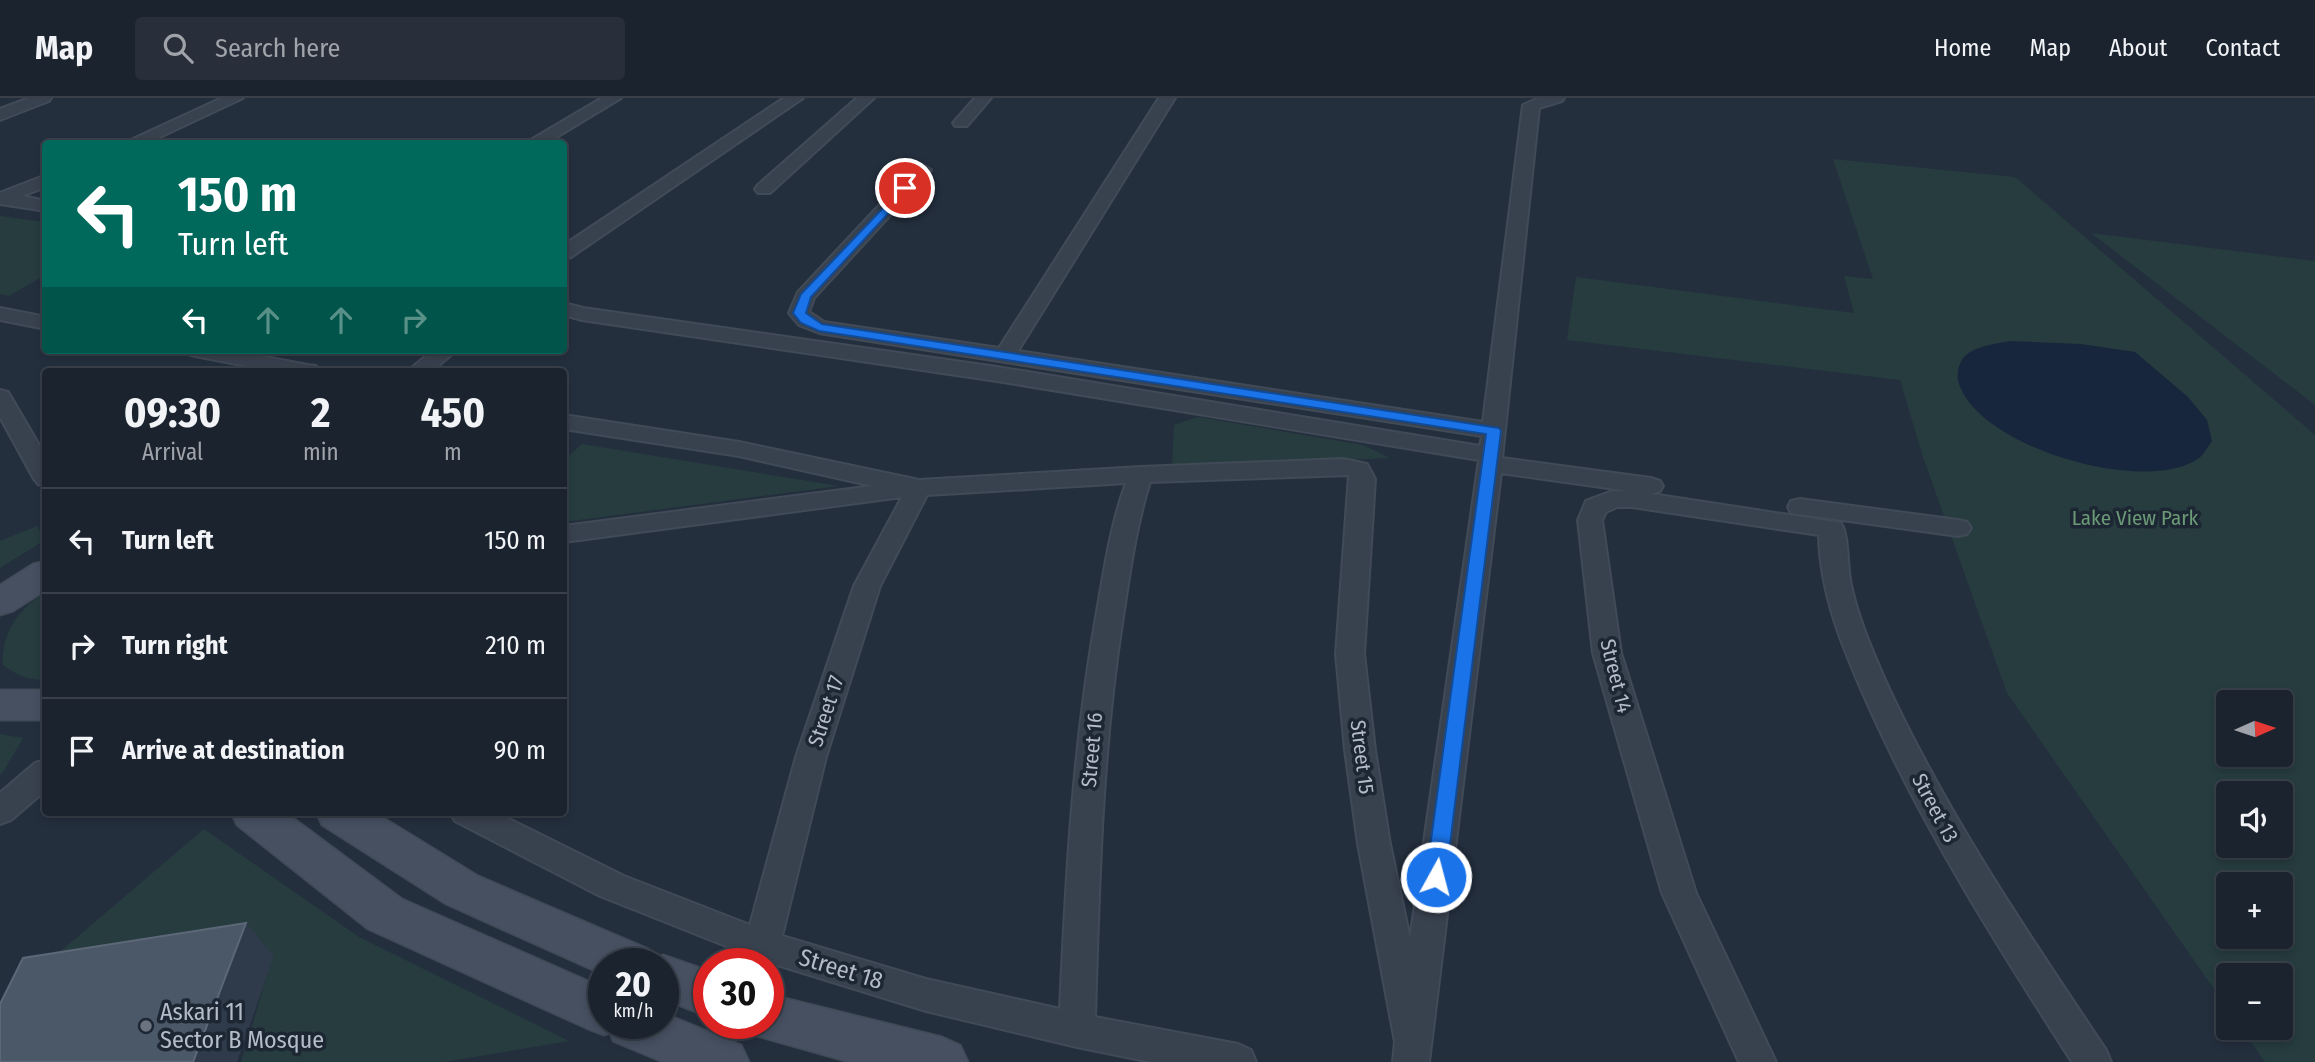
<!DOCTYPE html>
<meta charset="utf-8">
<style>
:root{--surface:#1b232e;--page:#282f3a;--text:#f1f3f6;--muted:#a0a4aa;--line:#39404a}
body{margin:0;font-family:"Fira Sans Condensed",sans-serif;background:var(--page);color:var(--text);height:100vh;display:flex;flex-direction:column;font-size:26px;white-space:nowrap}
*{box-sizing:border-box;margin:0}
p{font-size:23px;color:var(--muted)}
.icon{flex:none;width:38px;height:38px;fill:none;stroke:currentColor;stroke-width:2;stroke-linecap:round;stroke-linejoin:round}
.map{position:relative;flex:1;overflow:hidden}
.side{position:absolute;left:42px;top:270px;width:525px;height:448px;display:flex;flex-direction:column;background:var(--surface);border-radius:7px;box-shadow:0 4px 10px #0003,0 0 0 2px var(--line)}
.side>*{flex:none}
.top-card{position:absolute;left:42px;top:42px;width:525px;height:214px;border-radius:7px;box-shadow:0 4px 10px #0003,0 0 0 2px var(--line);background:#00695c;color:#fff;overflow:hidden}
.needle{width:46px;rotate:87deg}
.controls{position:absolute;left:2216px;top:592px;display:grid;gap:14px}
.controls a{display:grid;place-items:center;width:77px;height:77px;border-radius:7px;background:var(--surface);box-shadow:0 4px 10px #0003,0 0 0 2px var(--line);font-size:35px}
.speed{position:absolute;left:588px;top:850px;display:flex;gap:14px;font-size:35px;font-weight:700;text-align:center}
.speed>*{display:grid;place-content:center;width:91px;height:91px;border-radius:50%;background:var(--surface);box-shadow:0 4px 10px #0003,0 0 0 2px var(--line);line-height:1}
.speed small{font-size:18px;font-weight:400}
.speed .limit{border:10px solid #d22;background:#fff;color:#111}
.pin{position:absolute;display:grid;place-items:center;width:60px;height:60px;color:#fff;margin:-30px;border:4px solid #fff;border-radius:50%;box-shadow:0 2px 7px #0007}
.me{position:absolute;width:77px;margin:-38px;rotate:7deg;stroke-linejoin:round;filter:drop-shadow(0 0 5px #0008)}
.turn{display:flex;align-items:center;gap:24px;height:147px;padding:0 21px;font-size:32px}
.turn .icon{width:91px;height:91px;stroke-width:2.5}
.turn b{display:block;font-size:49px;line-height:60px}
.lanes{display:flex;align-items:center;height:66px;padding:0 21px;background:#0003;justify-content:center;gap:35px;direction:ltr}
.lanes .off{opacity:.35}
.eta{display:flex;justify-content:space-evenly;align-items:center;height:119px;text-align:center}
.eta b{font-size:42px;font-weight:700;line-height:49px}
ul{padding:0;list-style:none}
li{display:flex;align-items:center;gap:21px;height:105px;padding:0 21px;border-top:2px solid var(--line)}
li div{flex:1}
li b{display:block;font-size:26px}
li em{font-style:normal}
header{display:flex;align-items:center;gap:42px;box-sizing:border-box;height:98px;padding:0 35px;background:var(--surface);border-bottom:2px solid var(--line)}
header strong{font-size:33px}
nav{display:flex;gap:38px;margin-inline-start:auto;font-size:24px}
.search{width:490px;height:63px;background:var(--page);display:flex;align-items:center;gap:18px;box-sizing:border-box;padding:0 24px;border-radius:7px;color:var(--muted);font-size:26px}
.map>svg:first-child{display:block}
</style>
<header>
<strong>Map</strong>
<div class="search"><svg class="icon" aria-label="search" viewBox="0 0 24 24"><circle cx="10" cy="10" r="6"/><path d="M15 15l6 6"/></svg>Search here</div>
<nav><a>Home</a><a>Map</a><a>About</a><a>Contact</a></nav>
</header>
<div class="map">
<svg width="2315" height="964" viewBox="0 0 2315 964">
<rect width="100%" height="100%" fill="#242f3e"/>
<g fill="#263c3f" fill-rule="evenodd">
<path d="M1833,61l182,18 300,258v627h-50l-25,-35h40v-52h-52v34l-221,-316 -84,-236 -23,-77 -333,-40 9,-63 278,36 -10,-37 29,3zM2228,604h52v52h-52zM2228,695h52v52h-52zM2228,786h52v52h-52z"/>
<polygon points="0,118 45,124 45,177 9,198 0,196"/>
<polygon points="2091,135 2315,163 2315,307"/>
<polygon points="1198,319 1363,347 1390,360 1172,370 1174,327"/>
<polygon points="582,346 839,388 564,424 564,362"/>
<polygon points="37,428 45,442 0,470 0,443"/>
<path d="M45,495v87c-16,0 -29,-5 -42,-15 -3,-31 17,-58 42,-72z"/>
<polygon points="0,636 23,640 2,676 0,676"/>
<polygon points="204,731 359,839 569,943 444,964 241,964 273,858 0,964 14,893"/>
</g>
<path fill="#17263c" d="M2011,243l70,3 54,8 53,45 19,23 5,21c-4,5 -8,14 -13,17 -53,39 -226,-12 -241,-78 -1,-8 1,-18 7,-24 12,-11 31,-12 46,-15z"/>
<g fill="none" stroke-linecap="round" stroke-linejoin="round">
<defs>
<g id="street">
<polygon points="29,0 51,0 49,3 0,22 0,11"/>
<polygon points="222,0 243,0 145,46 122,46"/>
<polygon points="602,0 621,0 545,46 524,46"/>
<polygon points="784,0 803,0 571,159 564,161 564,147"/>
<polygon points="857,0 874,0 770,95 758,95 755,91 758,87"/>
<polygon points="975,0 991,0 967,28 955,28 953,25"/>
<path d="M1159,0h16l-157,253 465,71 40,-317 16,-7h25l-2,3 -23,7 -37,350 149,20 9,3 3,5 -3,5 -9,3 -150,-21 -72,589h-36l2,-20 -37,-198 -13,-94 -9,-96 13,-179 -199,7c-14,44 -20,89 -27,135 -21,133 -24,266 -28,400l143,27 13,6 5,12h-105l-74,-15 -151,-36 -155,-48 -3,6v-5h-32l5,-12 -141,-56 -145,-75 -5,-9h45l129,64 126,49 46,-168 58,-171 48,-89 -338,45v-16l309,-40 -134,-30 -175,-27v-14l175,27 180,38 222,-13 202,-8 24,5 8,15 -11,175 11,96 15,94 20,95 69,-479 -482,-79 -415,-61 -18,-5v-12l19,5 414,59 483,79 2,-10 -663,-103 -20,-8 -10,-12 9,-21 118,-126 6,-1 9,5 -3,4 -114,124 -5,14 15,10 175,26zM1126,385c-16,44 -22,89 -30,134 -23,130 -30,261 -36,392l-134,-30 -144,-43 44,-179 54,-171 47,-91z"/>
<polygon points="46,77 46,89 22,98 46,103 46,113 0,106 0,95"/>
<polygon points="0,210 46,219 46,231 0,222"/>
<polygon points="184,252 229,252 308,267 316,268 319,273 273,273 195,258 188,256"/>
<polygon points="433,252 457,252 432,273 408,273"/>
<polygon points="0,292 8,294 11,299 46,359 46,388 38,386 34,381 0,319"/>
<path d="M1613,393h19l209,32c8,12 6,46 10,62 7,33 21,65 34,95 60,131 141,251 221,370l5,12h-39c-74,-115 -147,-230 -203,-355 -24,-54 -49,-111 -50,-172l-187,-28h-15l-11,5 -4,8 19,133 75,240 80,169h-37l-77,-169 -69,-240 -15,-133 8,-19z"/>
<polygon points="1800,401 1958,422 1967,424 1971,430 1967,436 1958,438 1791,415 1788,409 1791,403"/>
<polygon points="46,662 46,692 11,722 0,726 0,695 35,665"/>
</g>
<g id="secondary">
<polygon points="46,463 46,492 13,513 0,517 0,487 33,466"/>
<rect x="0" y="592" width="46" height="30"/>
<polygon points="231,714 285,714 402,801 604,890 604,926 663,926 663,915 741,947 749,964 663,964 613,943 610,935 604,937 586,930 368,831 237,727"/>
<polygon points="316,714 374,714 478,778 648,851 653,861 663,857 709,873 709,919 663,901 663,866 604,866 604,877 446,806 322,727"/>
<polygon points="768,896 942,939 960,947 968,964 849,964 750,936 746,926 768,926"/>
</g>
</defs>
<use href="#street" stroke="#414a57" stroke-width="4"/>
<use href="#secondary" stroke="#414a57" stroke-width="3"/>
<use href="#street" fill="#38414e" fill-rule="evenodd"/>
<use href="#secondary" fill="#465061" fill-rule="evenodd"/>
</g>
<polygon fill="#2f3b4b" points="246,825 274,858 237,964 193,964"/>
<polygon fill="#4b5868" stroke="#5c6777" stroke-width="2" points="246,825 193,964 0,964 0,906 23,860"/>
<polygon fill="#1a73e8" stroke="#114b97" stroke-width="2" points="905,87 909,88 909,93 811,199 806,215 822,226 1499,330 1501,333 1446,779 1443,785 1436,788 1429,785 1426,779 1486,336 819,233 801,225 793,215 801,196"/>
<circle fill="#6b7280" stroke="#1d2633" stroke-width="2.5" cx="146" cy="928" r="7"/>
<g text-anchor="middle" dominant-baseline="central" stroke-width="7" stroke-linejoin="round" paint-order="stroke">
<g font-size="21" fill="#6b9a76" stroke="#1d2633">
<text x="2135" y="420">Lake View Park</text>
</g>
<g font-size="21" fill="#b4bcc9" stroke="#1d2633">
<text transform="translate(1616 578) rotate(76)">Street 14</text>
<text transform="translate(826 613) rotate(-72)">Street 17</text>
<text transform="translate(1092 652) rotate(-85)">Street 16</text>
<text transform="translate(1362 659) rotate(83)">Street 15</text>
<text transform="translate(1935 710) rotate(62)">Street 13</text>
</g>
<g font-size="24" fill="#b4bcc9" stroke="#1d2633">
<text transform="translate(841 871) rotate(17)">Street 18</text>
</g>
<g font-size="24" fill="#b4bcc9" stroke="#1d2633" text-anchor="start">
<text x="160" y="914">Askari 11<tspan x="160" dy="28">Sector B Mosque</tspan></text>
</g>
</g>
</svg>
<div class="controls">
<a><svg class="needle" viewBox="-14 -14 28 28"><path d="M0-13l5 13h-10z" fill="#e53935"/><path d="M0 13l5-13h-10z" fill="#a0a4aa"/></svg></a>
<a><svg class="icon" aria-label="sound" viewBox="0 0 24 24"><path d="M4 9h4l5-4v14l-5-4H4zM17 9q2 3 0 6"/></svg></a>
<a>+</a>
<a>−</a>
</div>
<div class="speed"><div>20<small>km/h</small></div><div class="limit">30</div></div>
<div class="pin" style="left:905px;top:90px;background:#d93025"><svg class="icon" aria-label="arrive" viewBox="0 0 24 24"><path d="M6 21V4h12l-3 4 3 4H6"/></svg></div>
<svg class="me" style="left:1436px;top:779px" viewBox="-20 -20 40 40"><circle r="17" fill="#1a73e8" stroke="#fff" stroke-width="3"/><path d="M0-11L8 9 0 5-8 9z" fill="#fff"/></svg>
<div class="top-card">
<div class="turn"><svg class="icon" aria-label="left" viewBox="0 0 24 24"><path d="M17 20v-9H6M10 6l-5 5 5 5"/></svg><div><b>150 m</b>Turn left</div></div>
<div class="lanes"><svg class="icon" aria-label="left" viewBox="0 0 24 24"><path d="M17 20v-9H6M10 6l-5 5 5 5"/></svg><svg class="icon off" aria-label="ahead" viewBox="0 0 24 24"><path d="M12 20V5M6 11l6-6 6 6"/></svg><svg class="icon off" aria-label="ahead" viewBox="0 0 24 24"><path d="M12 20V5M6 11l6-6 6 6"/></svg><svg class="icon off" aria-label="right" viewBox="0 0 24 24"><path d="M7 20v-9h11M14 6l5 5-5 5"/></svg></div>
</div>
<section class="side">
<div class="eta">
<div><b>09:30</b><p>Arrival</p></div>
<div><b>2</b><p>min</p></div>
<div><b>450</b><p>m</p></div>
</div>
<ul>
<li><svg class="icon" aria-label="left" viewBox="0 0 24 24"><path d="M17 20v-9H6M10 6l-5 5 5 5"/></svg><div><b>Turn left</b></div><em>150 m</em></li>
<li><svg class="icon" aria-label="right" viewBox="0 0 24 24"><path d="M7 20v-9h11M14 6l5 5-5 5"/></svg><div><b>Turn right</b></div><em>210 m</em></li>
<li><svg class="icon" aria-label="arrive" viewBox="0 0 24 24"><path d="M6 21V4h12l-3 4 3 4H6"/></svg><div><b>Arrive at destination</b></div><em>90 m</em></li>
</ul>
</section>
</div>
